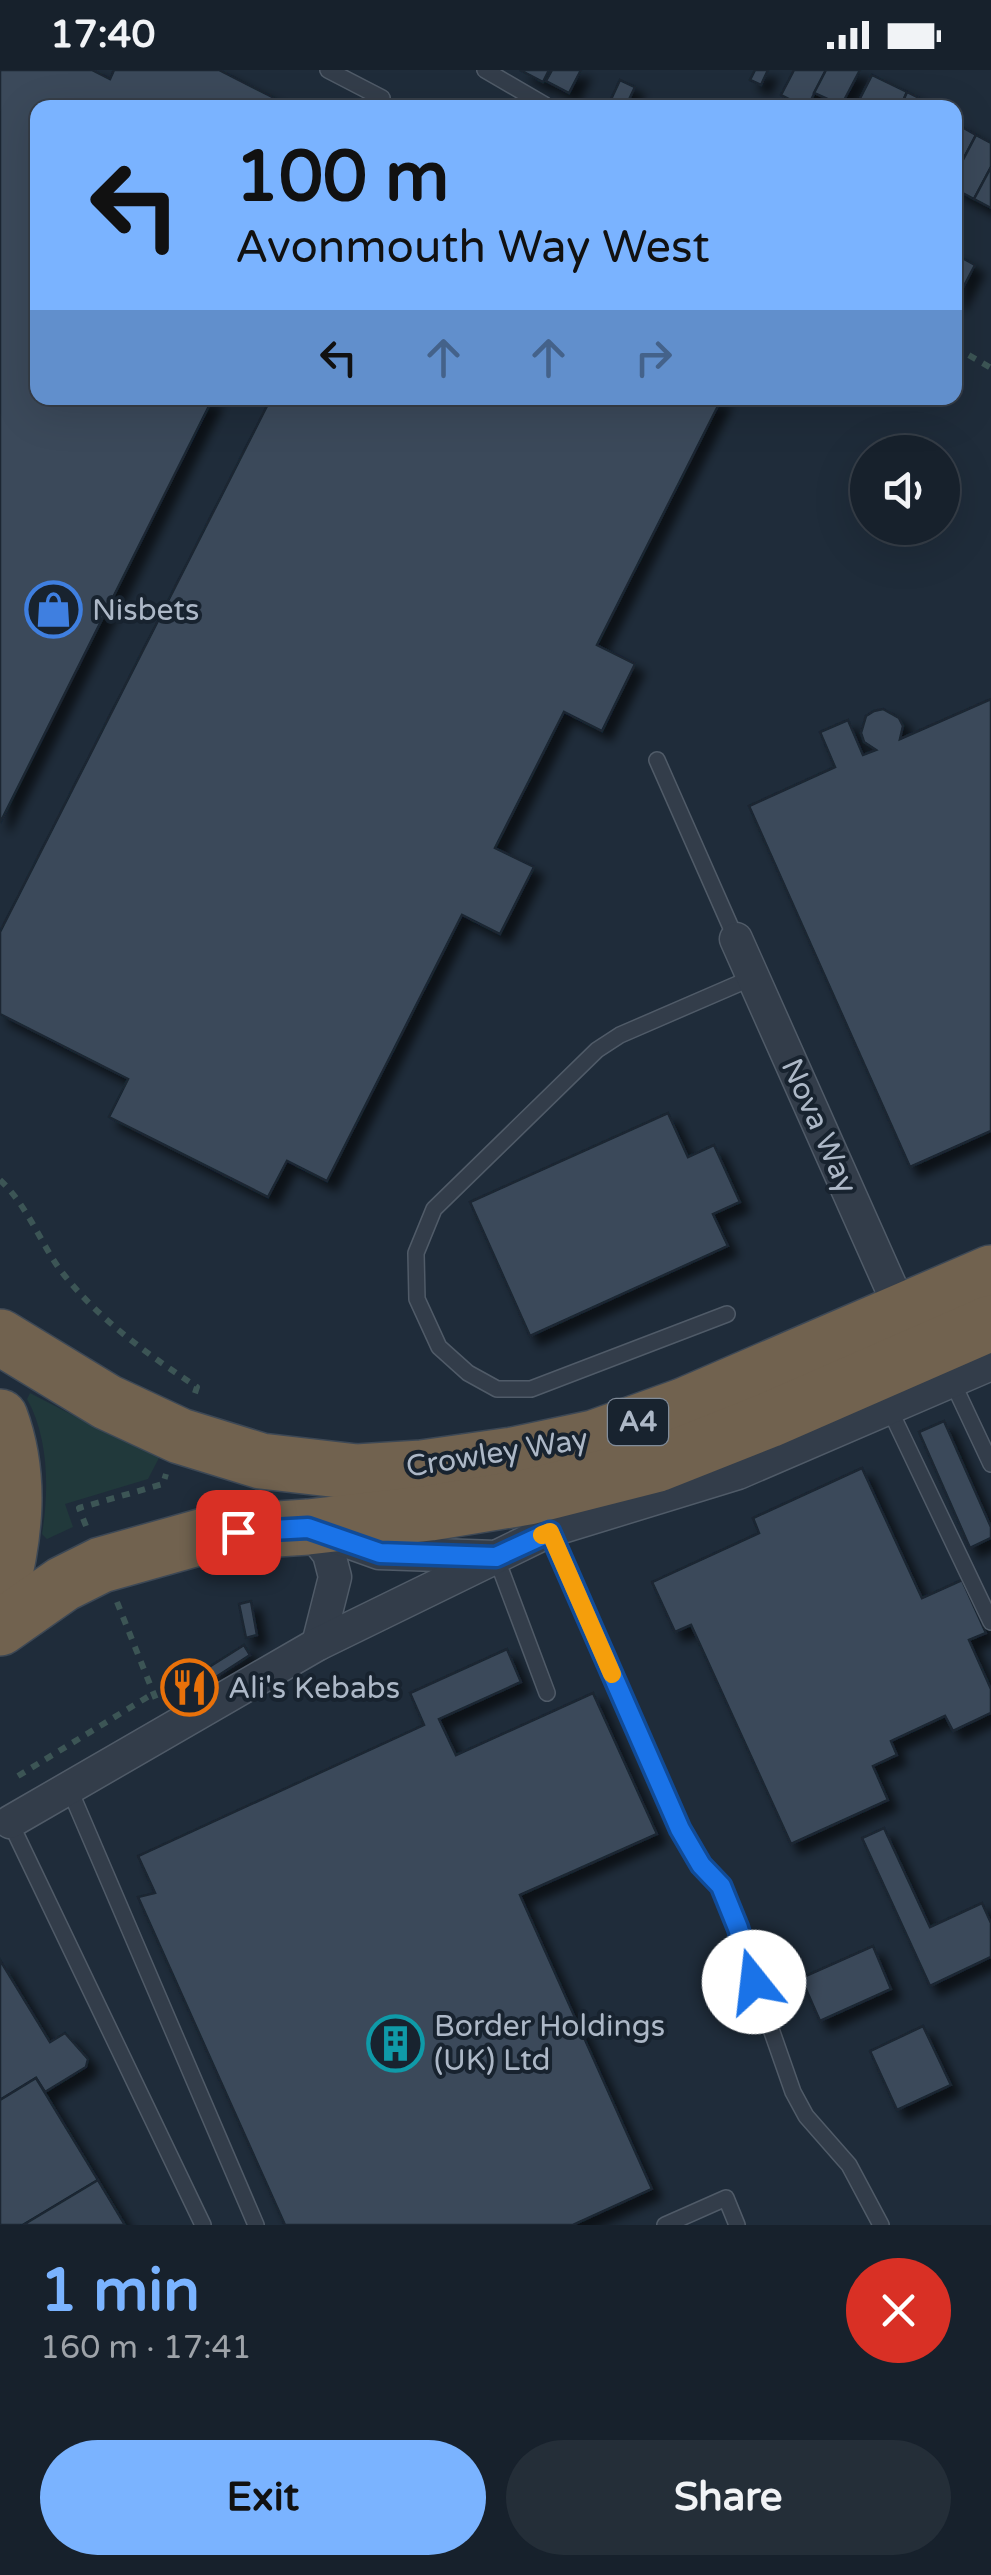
<!DOCTYPE html>
<meta charset="utf-8">
<style>
:root{--surface:#17212c;--page:#242e38;--text:#f1f3f6;--muted:#9ea3a9;--line:#363e48;--accent:#7ab3ff}
body{margin:0;font-family:"Varela Round",sans-serif;background:var(--page);color:var(--text);height:100vh;display:flex;flex-direction:column;font-size:38px;white-space:nowrap}
*{box-sizing:border-box;margin:0}
p{font-size:32px;color:var(--muted)}
.icon{flex:none;width:55px;height:55px;fill:none;stroke:currentColor;stroke-width:2;stroke-linecap:round;stroke-linejoin:round}
.map{position:relative;height:2155px;overflow:hidden}
.drawer{display:flex;flex-direction:column;background:var(--surface);flex:1}
.drawer>*{flex:none}
.top-card{position:absolute;left:30px;top:30px;width:932px;height:305px;border-radius:20px;box-shadow:0 10px 40px #0002,0 0 0 2px var(--line);background:#7ab3ff;color:#111;overflow:hidden}
.buttons{position:absolute;left:850px;top:365px;display:grid;gap:20px}
.buttons a{display:grid;place-items:center;width:110px;height:110px;border-radius:50%;background:var(--surface);box-shadow:0 10px 40px #0002,0 0 0 2px var(--line);font-size:50px}
.pin{position:absolute;display:grid;place-items:center;width:85px;height:85px;color:#fff;margin:-42px;border-radius:20px;box-shadow:0 5px 15px #0006}
.me{position:absolute;width:110px;margin:-55px;rotate:344deg;stroke-linejoin:round;filter:drop-shadow(0 0 8px #0008)}
.turn{display:flex;align-items:center;gap:35px;height:210px;padding:0 40px;font-size:45px}
.turn .icon{width:130px;height:130px;stroke-width:2.5}
.turn b{display:block;font-size:70px;line-height:85px}
.lanes{display:flex;align-items:center;height:95px;padding:0 40px;background:#0003;justify-content:center;gap:50px;direction:ltr}
.lanes .off{opacity:.35}
.round{display:grid;place-items:center;flex:none;width:105px;height:105px;border-radius:52px;background:var(--page)}
.overview{display:flex;align-items:center;justify-content:space-between;height:170px;padding:0 40px}
h1{font-size:60px;font-weight:700;line-height:75px;color:var(--accent)}
.button{display:flex;gap:20px;margin-top:auto;padding:20px 40px}
.button a{flex:1;height:115px;border-radius:60px;background:var(--accent);color:#111;font-size:40px;font-weight:700;line-height:115px;text-align:center}
.button a+a{background:var(--page);color:var(--text)}
.status{display:flex;justify-content:space-between;align-items:center;height:70px;padding:0 50px;background:var(--surface);direction:ltr}
.status svg{height:28px;fill:currentColor}
.map>svg:first-child{display:block}
</style>
<div class="status"><b>17:40</b><svg viewBox="0 0 49 12"><path d="M0 12V9h3v3zM5 12V6h3v6zM10 12V3h3v9zM15 12V0h3v12zM26 1h20v11H26zM47 4h2v5h-2z"/></svg></div>
<div class="map">
<svg width="991" height="2155" viewBox="0 0 991 2155">
<defs>
<filter id="shadow"><feDropShadow dx="9" dy="9" stdDeviation="5" flood-color="#0009"/></filter>
</defs>
<rect width="100%" height="100%" fill="#1f2c3a"/>
<path fill="#21393b" d="M30,1323l81,42 49,21 -12,23 -83,25 8,23 -26,12 -5,-5c7,-43 7,-96 -15,-135z"/>
<g fill="#3a4a5a" stroke="#1a2531" stroke-width="2.5" filter="url(#shadow)">
<polygon points="0,0 92,0 110,9 114,0 219,0 294,38 38,38 38,328 213,328 0,753"/>
<polygon points="520,0 549,0 543,12"/>
<polygon points="552,0 581,0 569,23 546,11"/>
<polygon points="755,0 768,0 761,15 750,10"/>
<polygon points="794,0 826,0 807,38 781,25"/>
<polygon points="826,0 860,0 840,38 826,38 830,30 814,23"/>
<polygon points="872,5 907,22 900,38 855,38"/>
<polygon points="620,10 635,17 625,38 607,38"/>
<polygon points="907,22 933,35 932,38 900,38"/>
<polygon points="955,53 976,65 955,105"/>
<polygon points="976,65 991,73 991,97 974,129 955,119 955,105"/>
<polygon points="991,97 991,138 974,129"/>
<polygon points="955,184 975,195 955,233"/>
<polygon points="271,328 722,328 597,575 635,594 602,661 564,642 495,778 534,797 500,864 462,845 327,1111 287,1091 268,1127 109,1047 128,1009 0,944 0,862"/>
<polygon points="991,629 991,1061 910,1097 749,736 835,697 820,662 848,650 863,685 876,680 864,672 861,663 866,646 874,641 883,639 899,648 903,656 900,669"/>
<polygon points="668,1043 688,1087 714,1075 740,1132 713,1144 728,1176 530,1266 470,1132"/>
<polygon points="944,1351 991,1457 991,1468 970,1478 919,1362"/>
<polygon points="862,1398 922,1528 962,1510 986,1563 969,1570 991,1619 991,1643 953,1661 945,1646 891,1671 897,1685 873,1696 888,1730 791,1774 691,1555 675,1562 652,1512 759,1463 753,1448"/>
<polygon points="251,1531 257,1565 246,1568 239,1534"/>
<polygon points="244,1575 250,1585 216,1607 209,1597"/>
<polygon points="507,1579 521,1612 439,1649 456,1685 593,1623 657,1764 520,1825 652,2119 573,2155 285,2155 138,1827 155,1823 138,1786 424,1655 410,1623"/>
<polygon points="203,1601 210,1612 175,1634 169,1624"/>
<polygon points="884,1758 930,1857 982,1833 991,1853 991,1887 930,1916 862,1768"/>
<polygon points="873,1876 891,1919 820,1951 801,1908"/>
<polygon points="0,1890 50,1972 65,1963 88,1989 86,1997 45,2022 36,2008 0,2030"/>
<polygon points="923,1956 951,2015 897,2040 870,1981"/>
<polygon points="36,2008 98,2110 23,2155 0,2155 0,2030"/>
<polygon points="98,2110 125,2155 23,2155"/>
</g>
<g fill="none" stroke-linecap="round" stroke-linejoin="round">
<defs>
<g id="lane">
<polyline points="328,0 382,28"/>
<polyline points="485,0 545,35"/>
<polyline points="657,690 736,869"/>
<polyline points="727,1244 531,1319 497,1319 468,1303 439,1277 417,1229 416,1183 434,1139 597,980 620,965 754,907"/>
<polyline points="952,1311 991,1394"/>
<polyline points="889,1338 991,1552"/>
<polyline points="549,1461 680,1759 701,1795 721,1816 793,2022 806,2046 849,2095 881,2155"/>
<polyline points="496,1487 547,1623"/>
<polyline points="69,1718 256,2155"/>
<polyline points="10,1752 203,2155"/>
<polyline points="665,2155 726,2128 737,2155"/>
</g>
<g id="street">
<polyline points="736,869 902,1242"/>
<polyline points="308,1457 329,1484 335,1507 318,1574"/>
<polyline points="326,1464 379,1483 496,1487 549,1461 738,1403 991,1294"/>
<polyline points="10,1752 318,1574 492,1489"/>
</g>
<g id="highway">
<polyline points="0,1267 107,1332 180,1366 261,1391 357,1402 422,1398 513,1385 594,1368 683,1336 991,1203"/>
<path d="M0,1347c22,59 15,118 0,178"/>
<polyline points="0,1558 63,1514 101,1495 215,1463 308,1457 430,1443 528,1427 658,1394 769,1350 991,1253"/>
</g>
</defs>
<use href="#lane" stroke="#505b68" stroke-width="18"/>
<use href="#street" stroke="#505b68" stroke-width="35"/>
<use href="#highway" stroke="#3d4855" stroke-width="58"/>
<g stroke="#3c5555" stroke-width="6" stroke-dasharray="8 8" stroke-linecap="butt">
<polyline points="955,277 991,298"/>
<path d="M0,1110c27,25 40,62 61,91 37,48 86,83 136,116l-3,9"/>
<polyline points="86,1456 79,1438 163,1414 166,1404"/>
<polyline points="117,1532 157,1632"/>
<polyline points="18,1706 154,1623"/>
</g>
<use href="#lane" stroke="#333d4a" stroke-width="15"/>
<use href="#street" stroke="#333d4a" stroke-width="32"/>
<use href="#highway" stroke="#71624f" stroke-width="55"/>
</g>
<g fill="none" stroke-linecap="round" stroke-linejoin="round">
<defs>
<polyline id="route" points="238,1462 308,1458 380,1483 496,1487 550,1462 680,1759 701,1795 721,1816 738,1858 754,1912"/>
</defs>
<use href="#route" stroke="#114b97" stroke-width="25"/>
<use href="#route" stroke="#1a73e8" stroke-width="18"/>
<polyline stroke="#f59e0b" stroke-width="18" points="542,1465 550,1462 612,1604"/>
</g>
<defs>
<symbol id="shop-ring" viewBox="-11 -11 22 22"><circle r="9.5" fill="#18232f" stroke="#3f7fe0" stroke-width="1.5"/><path d="M-5-2.5h2.3a2.7 3.5 0 0 1 5.4 0H5L5.5 6h-11ZM-1.5-2.5h3a1.5 2.3 0 0 0-3 0Z" fill="#3f7fe0"/></symbol>
<symbol id="restaurant-ring" viewBox="-11 -11 22 22"><circle r="9.5" fill="#18232f" stroke="#e8710a" stroke-width="1.5"/><path d="M-5-6h1v4h1v-4h1v4h1v-4h1v5L-1.5 .5V6h-2V.5L-5-1ZM5-6V6H3V1.5H1.5Q1.5-4 5-6Z" fill="#e8710a"/></symbol>
<symbol id="building-ring" viewBox="-11 -11 22 22"><circle r="9.5" fill="#18232f" stroke="#0f9aa8" stroke-width="1.5"/><path d="M-4-6H4V6H1V3H-1V6H-4ZM-2.5-4.3h1.7v1.8h-1.7ZM.8-4.3h1.7v1.8H.8ZM-2.5-1h1.7V.8h-1.7ZM.8-1h1.7V.8H.8Z" fill="#0f9aa8"/></symbol>
</defs>
<g fill-rule="evenodd">
<use href="#shop-ring" x="22" y="508" width="63" height="63"/>
<use href="#restaurant-ring" x="158" y="1586" width="63" height="63"/>
<use href="#building-ring" x="364" y="1942" width="63" height="63"/>
</g>
<g text-anchor="middle" dominant-baseline="central" stroke-width="8" stroke-linejoin="round" paint-order="stroke">
<rect fill="#18232f" stroke="#808b99" stroke-width="2.5" x="608" y="1329" width="60" height="46" rx="8"/>
<g font-size="28" font-weight="bold" fill="#adb8c7">
<text x="638" y="1352">A4</text>
</g>
<g font-size="30" fill="#adb8c7" stroke="#18232f" text-anchor="start">
<text x="92" y="540">Nisbets</text>
<text x="228" y="1618">Ali's Kebabs</text>
<text x="434" y="1956">Border Holdings<tspan x="434" dy="34">(UK) Ltd</tspan></text>
</g>
<g font-size="30" fill="#adb8c7" stroke="#18232f">
<text transform="translate(819 1056) rotate(66)">Nova Way</text>
<text transform="translate(497 1383) rotate(-9)">Crowley Way</text>
</g>
</g>
</svg>
<div class="buttons">
<a><svg class="icon" aria-label="sound" viewBox="0 0 24 24"><path d="M4 9h4l5-4v14l-5-4H4zM17 9q2 3 0 6"/></svg></a>
</div>
<div class="pin" style="left:238px;top:1462px;background:#d93025"><svg class="icon" aria-label="arrive" viewBox="0 0 24 24"><path d="M6 21V4h12l-3 4 3 4H6"/></svg></div>
<svg class="me" style="left:754px;top:1912px" viewBox="-20 -20 40 40"><circle r="19" fill="#fff"/><path d="M0-13L10 11 0 6-10 11z" fill="#1a73e8"/></svg>
<div class="top-card">
<div class="turn"><svg class="icon" aria-label="left" viewBox="0 0 24 24"><path d="M17 20v-9H6M10 6l-5 5 5 5"/></svg><div><b>100 m</b>Avonmouth Way West</div></div>
<div class="lanes"><svg class="icon" aria-label="left" viewBox="0 0 24 24"><path d="M17 20v-9H6M10 6l-5 5 5 5"/></svg><svg class="icon off" aria-label="ahead" viewBox="0 0 24 24"><path d="M12 20V5M6 11l6-6 6 6"/></svg><svg class="icon off" aria-label="ahead" viewBox="0 0 24 24"><path d="M12 20V5M6 11l6-6 6 6"/></svg><svg class="icon off" aria-label="right" viewBox="0 0 24 24"><path d="M7 20v-9h11M14 6l5 5-5 5"/></svg></div>
</div>
</div>
<section class="drawer">
<div class="overview"><div><h1>1 min</h1><p>160 m · 17:41</p></div><a class="round" style="background:#d93025;color:#fff"><svg class="icon" aria-label="close" viewBox="0 0 24 24"><path d="M6 6l12 12M18 6L6 18"/></svg></a></div>
<div class="button"><a>Exit</a><a>Share</a></div>
</section>
